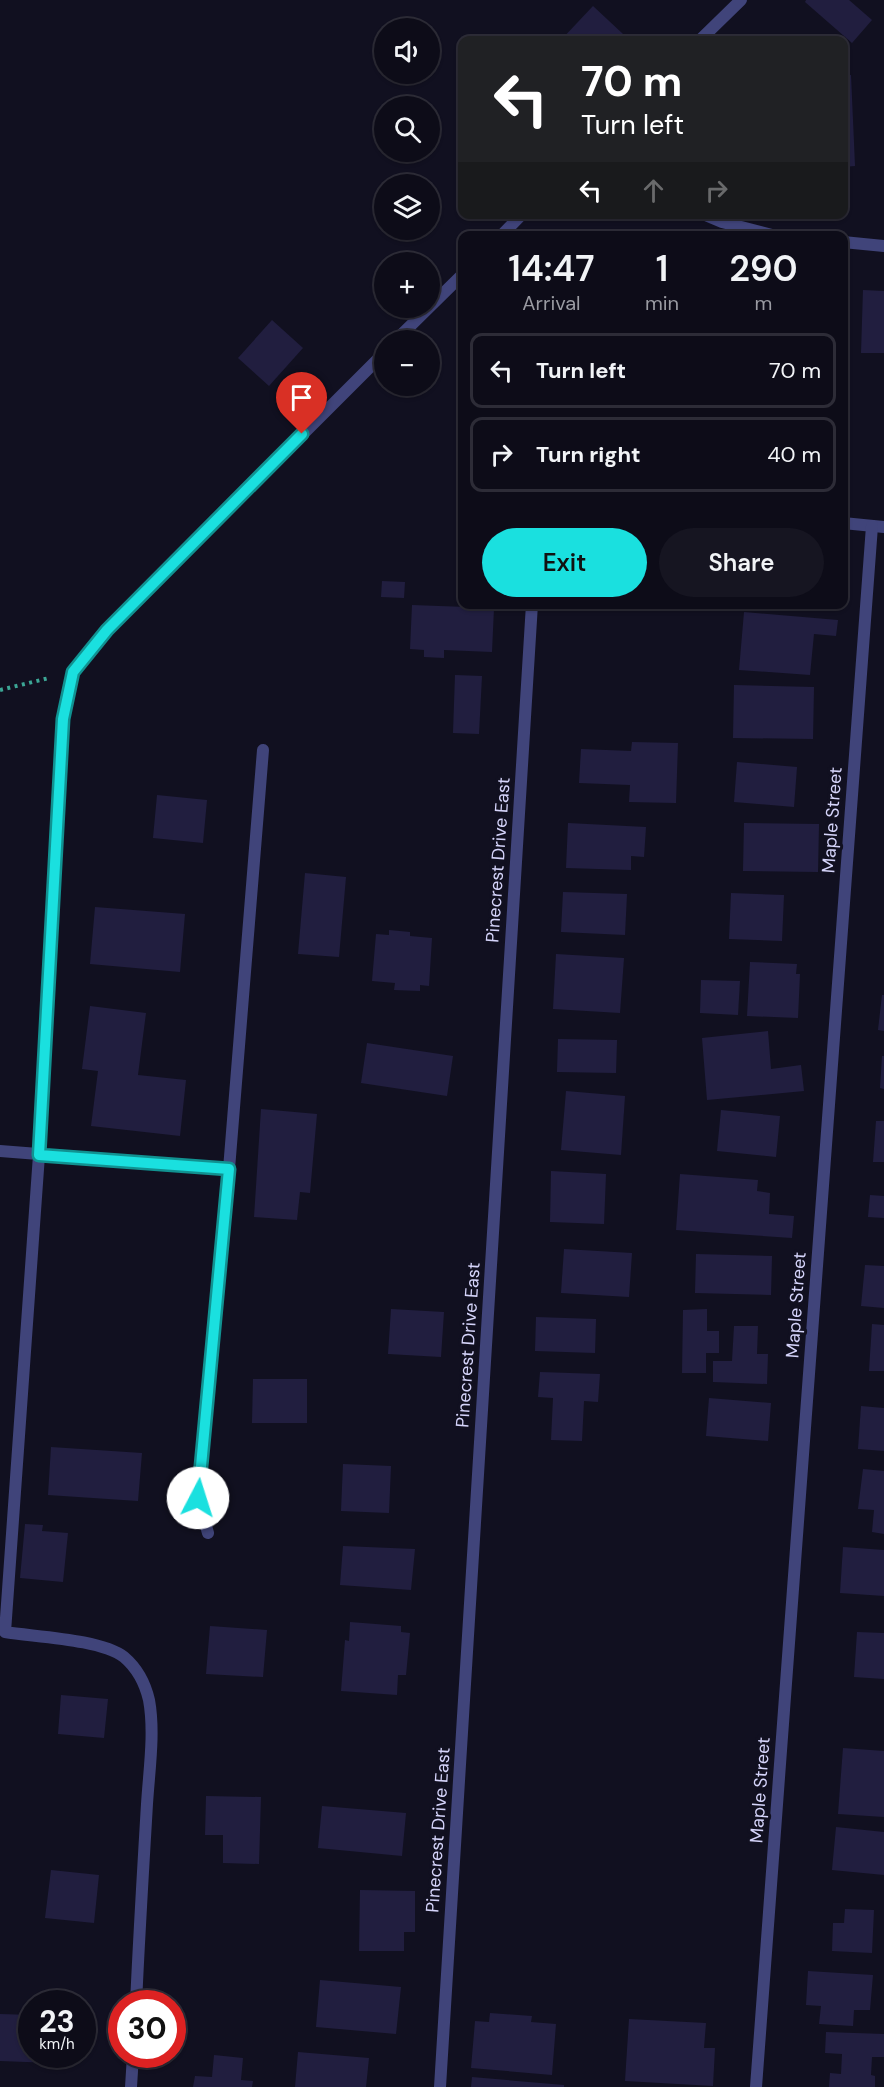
<!DOCTYPE html>
<meta charset="utf-8">
<style>
:root{--surface:#0d0c18;--page:#161521;--text:#f1f3f6;--muted:#9a9ba2;--line:#2d2c37;--accent:#1ae0df}
body{margin:0;font-family:"DM Sans",sans-serif;background:var(--page);color:var(--text);height:100vh;display:flex;flex-direction:column;font-size:22px;white-space:nowrap}
*{box-sizing:border-box;margin:0}
p{font-size:20px;color:var(--muted)}
.icon{flex:none;width:33px;height:33px;fill:none;stroke:currentColor;stroke-width:2;stroke-linecap:round;stroke-linejoin:round}
.map{position:relative;flex:1;overflow:hidden}
.details{position:absolute;left:458px;top:231px;width:390px;height:378px;display:flex;flex-direction:column;background:var(--surface);border-radius:12px;box-shadow:0 2px 4px #0004,0 0 0 2px var(--line)}
.details>*{flex:none}
.guide{position:absolute;left:458px;top:36px;width:390px;height:183px;border-radius:12px;box-shadow:0 2px 4px #0004,0 0 0 2px var(--line);background:#202124;color:#fff;overflow:hidden}
.buttons{position:absolute;left:374px;top:18px;display:grid;gap:12px}
.buttons a{display:grid;place-items:center;width:66px;height:66px;border-radius:50%;background:var(--surface);box-shadow:0 2px 4px #0004,0 0 0 2px var(--line);font-size:30px}
.speed{position:absolute;left:18px;top:1990px;display:flex;gap:12px;font-size:30px;font-weight:700;text-align:center}
.speed>*{display:grid;place-content:center;width:78px;height:78px;border-radius:50%;background:var(--surface);box-shadow:0 2px 4px #0004,0 0 0 2px var(--line);line-height:1}
.speed small{font-size:15px;font-weight:400}
.speed .limit{border:9px solid #d22;background:#fff;color:#111}
.pin{position:absolute;display:grid;place-items:center;width:51px;height:51px;color:#fff;margin:-62px -26px;border-radius:50% 50% 50% 0;rotate:-45deg;box-shadow:0 0 6px #0007}
.pin .icon{rotate:45deg}
.me{position:absolute;width:66px;margin:-33px;rotate:5deg;stroke-linejoin:round;filter:drop-shadow(0 0 4px #0008)}
.turn{display:flex;align-items:center;gap:21px;height:126px;padding:0 24px;font-size:27px}
.turn .icon{width:78px;height:78px;stroke-width:2.5}
.turn b{display:block;font-size:42px;line-height:51px}
.lanes{display:flex;align-items:center;height:57px;padding:0 24px;background:#0003;justify-content:center;gap:30px;direction:ltr}
.lanes .off{opacity:.35}
.eta{display:flex;justify-content:space-evenly;align-items:center;height:102px;text-align:center}
.eta b{font-size:36px;font-weight:600;line-height:42px}
.action{display:flex;gap:12px;margin-top:auto;padding:12px 24px}
.action a{flex:1;height:69px;border-radius:36px;background:var(--accent);color:#111;font-size:24px;font-weight:600;line-height:69px;text-align:center}
.action a+a{background:var(--page);color:var(--text)}
ul{padding:0;list-style:none}
li{display:flex;align-items:center;gap:18px;height:75px;margin:0 12px 9px;padding:0 12px;border:3px solid var(--line);border-radius:12px}
li div{flex:1}
li b{display:block;font-size:22px}
li em{font-style:normal}
.map>svg:first-child{display:block}
</style>
<div class="map">
<svg width="884" height="2087" viewBox="0 0 884 2087">
<rect width="100%" height="100%" fill="#111020"/>
<g fill="#211e3f">
<polygon points="806,0 849,0 872,20 852,43 805,2"/>
<polygon points="593,6 623,34 617,40 561,40"/>
<polygon points="851,75 855,166 843,167 843,76"/>
<polygon points="863,290 884,291 884,353 861,353"/>
<polygon points="272,320 303,348 269,386 238,358"/>
<polygon points="382,581 405,582 404,598 381,597"/>
<polygon points="412,605 494,608 492,652 444,650 444,658 424,657 424,650 410,649"/>
<polygon points="744,612 838,620 836,636 814,634 810,675 739,670"/>
<polygon points="455,675 482,676 479,734 453,733"/>
<polygon points="734,685 814,687 813,739 733,738"/>
<polygon points="632,742 678,743 676,803 629,802 630,785 579,783 581,749 631,751"/>
<polygon points="737,762 797,767 794,807 734,802"/>
<polygon points="157,795 207,800 203,843 153,838"/>
<polygon points="568,823 646,827 644,857 631,856 631,870 566,868"/>
<polygon points="744,823 819,824 818,872 743,871"/>
<polygon points="305,873 346,877 339,957 298,954"/>
<polygon points="563,892 627,894 625,935 561,932"/>
<polygon points="731,893 784,895 782,941 729,939"/>
<polygon points="95,907 185,914 180,972 90,964"/>
<polygon points="389,930 410,932 410,936 432,938 429,986 420,985 420,991 394,990 395,983 372,981 376,934 389,935"/>
<polygon points="556,954 624,958 620,1013 553,1009"/>
<polygon points="750,962 797,964 796,974 800,974 798,1018 747,1016"/>
<polygon points="701,980 740,981 738,1015 700,1013"/>
<polygon points="882,995 884,995 884,1031 878,1030"/>
<polygon points="90,1006 146,1013 138,1075 186,1080 180,1136 91,1126 98,1071 82,1069"/>
<polygon points="768,1031 771,1069 801,1065 804,1091 707,1100 702,1038"/>
<polygon points="558,1039 617,1040 616,1073 557,1072"/>
<polygon points="367,1043 453,1056 447,1096 361,1083"/>
<polygon points="882,1056 884,1056 884,1089 880,1088"/>
<polygon points="566,1091 625,1096 621,1155 561,1150"/>
<polygon points="261,1109 317,1114 310,1193 300,1192 297,1220 254,1217"/>
<polygon points="721,1110 780,1116 776,1157 717,1151"/>
<polygon points="876,1121 884,1121 884,1162 873,1162"/>
<polygon points="551,1171 606,1174 604,1224 550,1222"/>
<polygon points="680,1174 758,1180 757,1191 770,1193 769,1214 794,1216 792,1238 676,1230"/>
<polygon points="870,1195 884,1196 884,1218 868,1217"/>
<polygon points="564,1249 632,1253 629,1297 561,1293"/>
<polygon points="696,1254 772,1256 771,1295 695,1293"/>
<polygon points="865,1265 884,1266 884,1308 861,1306"/>
<polygon points="391,1309 444,1312 441,1357 388,1354"/>
<polygon points="707,1309 707,1331 719,1331 719,1353 706,1353 706,1373 682,1373 683,1310"/>
<polygon points="536,1317 596,1319 595,1353 535,1351"/>
<polygon points="872,1324 884,1325 884,1371 869,1371"/>
<polygon points="734,1326 758,1326 757,1354 768,1354 767,1384 713,1382 713,1361 732,1361"/>
<polygon points="540,1372 600,1374 598,1402 584,1401 582,1441 551,1440 553,1398 538,1397"/>
<polygon points="253,1379 307,1379 307,1423 252,1423"/>
<polygon points="709,1398 771,1403 768,1441 706,1436"/>
<polygon points="861,1406 884,1408 884,1451 858,1449"/>
<polygon points="51,1447 142,1453 138,1501 48,1495"/>
<polygon points="343,1464 391,1466 389,1513 341,1511"/>
<polygon points="863,1469 884,1471 884,1534 872,1532 874,1510 858,1509"/>
<polygon points="25,1524 43,1525 42,1531 68,1533 63,1582 20,1578"/>
<polygon points="343,1546 415,1549 411,1590 340,1585"/>
<polygon points="843,1547 884,1550 884,1596 840,1593"/>
<polygon points="350,1622 401,1626 401,1632 410,1633 406,1675 398,1675 397,1695 341,1691 345,1640 349,1641"/>
<polygon points="210,1626 267,1630 263,1677 206,1674"/>
<polygon points="857,1632 884,1633 884,1679 854,1677"/>
<polygon points="61,1695 108,1699 104,1738 58,1734"/>
<polygon points="843,1748 884,1751 884,1817 838,1814"/>
<polygon points="206,1796 261,1797 259,1864 223,1863 223,1835 205,1835"/>
<polygon points="322,1806 406,1813 402,1856 318,1848"/>
<polygon points="836,1827 884,1832 884,1875 832,1870"/>
<polygon points="51,1870 99,1875 94,1923 45,1918"/>
<polygon points="360,1890 415,1891 415,1932 404,1932 404,1951 359,1951"/>
<polygon points="845,1909 874,1910 872,1953 832,1951 833,1923 844,1923"/>
<polygon points="808,1971 873,1975 870,2010 854,2010 853,2026 819,2024 821,2006 806,2005"/>
<polygon points="320,1980 401,1987 396,2034 316,2027"/>
<polygon points="490,2013 532,2016 531,2022 556,2024 552,2075 471,2068 475,2021 489,2022"/>
<polygon points="0,2014 32,2015 32,2055 79,2055 78,2064 0,2061"/>
<polygon points="629,2019 706,2023 704,2048 715,2048 713,2086 625,2081"/>
<polygon points="826,2032 884,2034 884,2057 872,2057 871,2075 875,2076 875,2087 829,2087 830,2073 841,2074 842,2054 825,2053"/>
<polygon points="298,2052 369,2058 366,2087 295,2087"/>
<polygon points="214,2055 243,2058 241,2080 253,2081 252,2087 193,2087 195,2076 212,2077"/>
<polygon points="472,2077 564,2085 564,2087 471,2087"/>
</g>
<g fill="none" stroke-linecap="round" stroke-linejoin="round">
<polyline stroke="#3ca695" stroke-width="4" stroke-dasharray="3 4.5" stroke-linecap="butt" points="0,690 49,678"/>
<g stroke="#40447a" stroke-width="12">
<polyline points="700,40 741,0"/>
<polyline points="703,214 722,222 776,236"/>
<polyline points="501,236 522,214"/>
<polyline points="843,242 884,246"/>
<polyline points="396,340 462,275"/>
<polyline points="843,523 884,527"/>
<polyline points="0,1151 229,1169"/>
<polyline points="208,1533 198,1498 229,1169 263,750"/>
<path d="M136,2004c3,-67 7,-133 11,-200 2,-33 8,-71 2,-104 -4,-17 -12,-32 -25,-43 -24,-18 -88,-20 -119,-25l34,-477 24,-436 10,-47 34,-42 277,-277"/>
<polyline points="131,2087 133,2055"/>
<polyline points="440,2087 532,604"/>
<polyline points="756,2087 872,526"/>
</g>
</g>
<g fill="none" stroke-linecap="round" stroke-linejoin="round">
<defs>
<polyline id="route" points="198,1498 229,1169 39,1155 63,719 73,672 107,630 302,434"/>
</defs>
<use href="#route" stroke="#119291" stroke-width="15"/>
<use href="#route" stroke="#1ae0df" stroke-width="10"/>
</g>
<g text-anchor="middle" dominant-baseline="central" stroke-width="6" stroke-linejoin="round" paint-order="stroke">
<g font-size="18" fill="#d5d4fa" stroke="#111020">
<text transform="translate(832 820) rotate(-86)">Maple Street</text>
<text transform="translate(498 860) rotate(-86)">Pinecrest Drive East</text>
<text transform="translate(796 1305) rotate(-86)">Maple Street</text>
<text transform="translate(468 1345) rotate(-86)">Pinecrest Drive East</text>
<text transform="translate(760 1790) rotate(-86)">Maple Street</text>
<text transform="translate(438 1830) rotate(-86)">Pinecrest Drive East</text>
</g>
</g>
</svg>
<div class="buttons">
<a><svg class="icon" aria-label="sound" viewBox="0 0 24 24"><path d="M4 9h4l5-4v14l-5-4H4zM17 9q2 3 0 6"/></svg></a>
<a><svg class="icon" aria-label="search" viewBox="0 0 24 24"><circle cx="10" cy="10" r="6"/><path d="M15 15l6 6"/></svg></a>
<a><svg class="icon" aria-label="layers" viewBox="0 0 24 24"><path d="M12 4l9 5-9 5-9-5zM3 14l9 5 9-5"/></svg></a>
<a>+</a>
<a>−</a>
</div>
<div class="speed"><div>23<small>km/h</small></div><div class="limit">30</div></div>
<div class="pin" style="left:302px;top:434px;background:#d93025"><svg class="icon" aria-label="arrive" viewBox="0 0 24 24"><path d="M6 21V4h12l-3 4 3 4H6"/></svg></div>
<svg class="me" style="left:198px;top:1498px" viewBox="-20 -20 40 40"><circle r="19" fill="#fff"/><path d="M0-13L10 11 0 6-10 11z" fill="#1ae0df"/></svg>
<div class="guide">
<div class="turn"><svg class="icon" aria-label="left" viewBox="0 0 24 24"><path d="M17 20v-9H6M10 6l-5 5 5 5"/></svg><div><b>70 m</b>Turn left</div></div>
<div class="lanes"><svg class="icon" aria-label="left" viewBox="0 0 24 24"><path d="M17 20v-9H6M10 6l-5 5 5 5"/></svg><svg class="icon off" aria-label="ahead" viewBox="0 0 24 24"><path d="M12 20V5M6 11l6-6 6 6"/></svg><svg class="icon off" aria-label="right" viewBox="0 0 24 24"><path d="M7 20v-9h11M14 6l5 5-5 5"/></svg></div>
</div>
<section class="details">
<div class="eta">
<div><b>14:47</b><p>Arrival</p></div>
<div><b>1</b><p>min</p></div>
<div><b>290</b><p>m</p></div>
</div>
<ul>
<li><svg class="icon" aria-label="left" viewBox="0 0 24 24"><path d="M17 20v-9H6M10 6l-5 5 5 5"/></svg><div><b>Turn left</b></div><em>70 m</em></li>
<li><svg class="icon" aria-label="right" viewBox="0 0 24 24"><path d="M7 20v-9h11M14 6l5 5-5 5"/></svg><div><b>Turn right</b></div><em>40 m</em></li>
</ul>
<div class="action"><a>Exit</a><a>Share</a></div>
</section>
</div>
